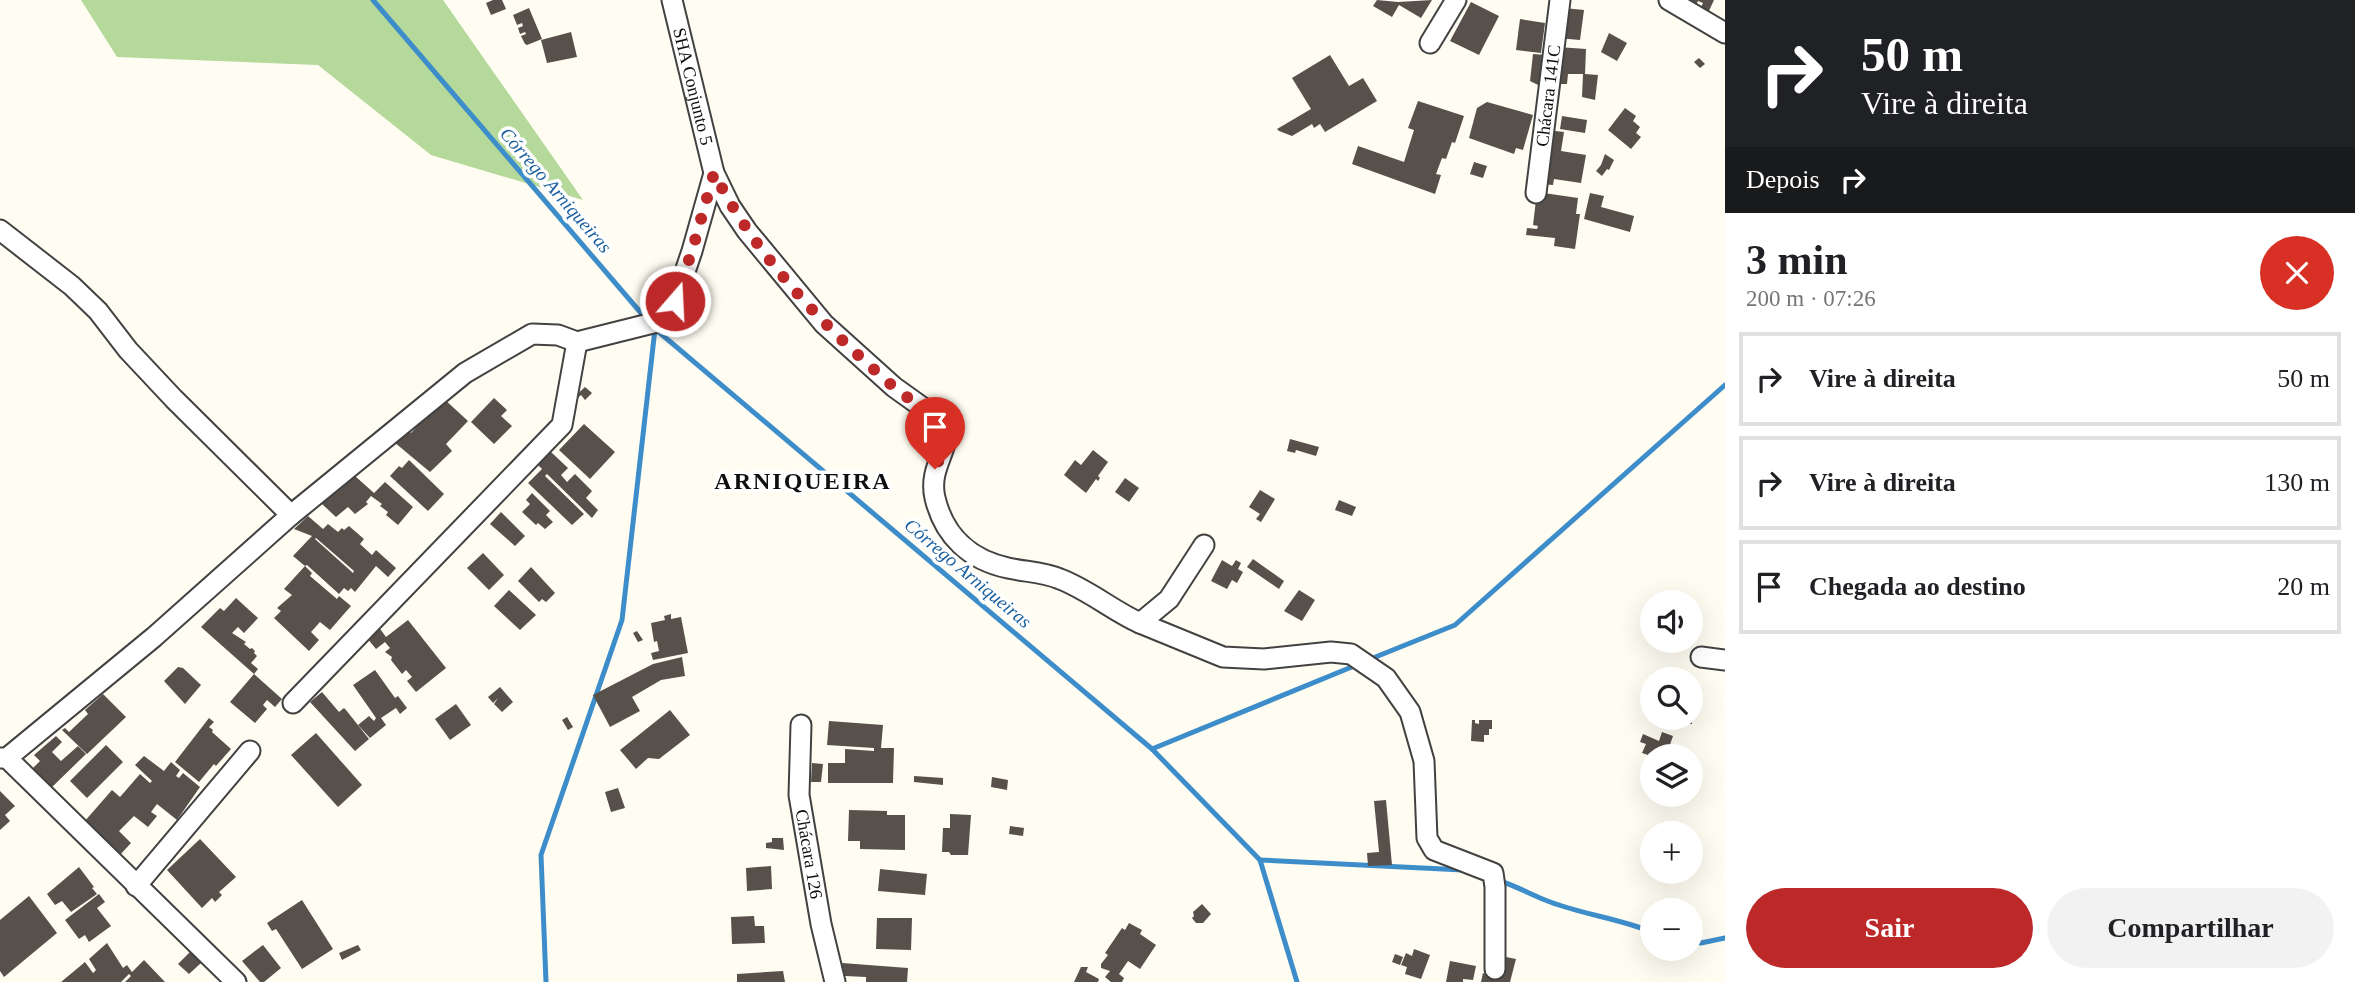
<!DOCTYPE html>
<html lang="pt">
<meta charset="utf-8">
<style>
:root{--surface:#fff;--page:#f2f2f2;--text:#202124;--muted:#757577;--line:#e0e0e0;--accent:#bd2829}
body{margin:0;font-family:Georgia,serif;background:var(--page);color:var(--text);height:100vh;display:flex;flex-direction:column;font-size:26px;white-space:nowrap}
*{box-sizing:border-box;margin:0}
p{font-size:23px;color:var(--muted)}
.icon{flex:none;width:38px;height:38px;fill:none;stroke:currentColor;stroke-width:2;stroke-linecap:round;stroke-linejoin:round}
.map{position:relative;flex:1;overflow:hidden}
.sheet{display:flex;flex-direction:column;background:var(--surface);width:630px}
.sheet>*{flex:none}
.top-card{background:#202124;color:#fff;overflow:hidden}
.controls{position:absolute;left:1640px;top:590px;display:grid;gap:14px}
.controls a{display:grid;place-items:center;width:63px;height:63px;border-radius:50%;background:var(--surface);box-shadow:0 7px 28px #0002;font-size:35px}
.pin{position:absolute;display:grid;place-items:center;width:60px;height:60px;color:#fff;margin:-72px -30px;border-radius:50% 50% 50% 0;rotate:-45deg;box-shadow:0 0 7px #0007}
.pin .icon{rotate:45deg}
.me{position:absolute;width:77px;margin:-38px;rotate:19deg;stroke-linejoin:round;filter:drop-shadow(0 0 5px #0008)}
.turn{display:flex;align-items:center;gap:24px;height:147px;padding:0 21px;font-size:32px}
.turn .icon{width:91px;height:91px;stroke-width:2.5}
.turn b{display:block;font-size:49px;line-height:60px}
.then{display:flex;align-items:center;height:66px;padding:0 21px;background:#0003;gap:14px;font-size:26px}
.round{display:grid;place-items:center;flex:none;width:74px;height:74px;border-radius:37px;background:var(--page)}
.overview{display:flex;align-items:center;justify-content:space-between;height:119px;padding:0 21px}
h1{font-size:42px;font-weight:800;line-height:52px}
.action{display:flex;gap:14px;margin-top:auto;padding:14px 21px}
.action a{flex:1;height:80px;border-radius:42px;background:var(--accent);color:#fff;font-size:28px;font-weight:800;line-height:80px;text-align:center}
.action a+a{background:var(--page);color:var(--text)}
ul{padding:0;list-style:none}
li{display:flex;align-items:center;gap:21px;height:94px;margin:0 14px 10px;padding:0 7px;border:4px solid var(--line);border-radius:0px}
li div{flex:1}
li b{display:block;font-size:26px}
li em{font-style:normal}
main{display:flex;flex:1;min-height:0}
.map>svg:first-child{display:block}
</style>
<main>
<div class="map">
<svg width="1725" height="982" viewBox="0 0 1725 982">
<rect width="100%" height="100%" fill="#fffdf1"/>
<polygon fill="#b4d99a" points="81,0 443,0 583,200 431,155 318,65 117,57"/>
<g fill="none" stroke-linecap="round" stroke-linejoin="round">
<g stroke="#3e8dcb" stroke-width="5">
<polyline points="373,0 647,320"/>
<polyline points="654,328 1152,749 1260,860 1297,982"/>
<polyline points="1368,660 1455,625 1725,385"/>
<polyline points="1152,749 1359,664"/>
<polyline points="1260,860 1463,870"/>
<path d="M1500,881c16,5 30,13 45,19 34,14 73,18 107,32"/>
<polyline points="1690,941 1701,943 1725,938"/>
<polyline points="546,982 541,855 622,620 655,329"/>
</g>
</g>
<g fill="#57504b" fill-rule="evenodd">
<polygon points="493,0 502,0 506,9 491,15 486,3"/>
<polygon points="1377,0 1398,2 1432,0 1421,18 1399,5 1392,17 1373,6"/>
<polygon points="1680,0 1714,0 1708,13 1700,9 1703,3 1698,1 1695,8"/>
<polygon points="1471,2 1499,16 1479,55 1450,41"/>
<polygon points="529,8 542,39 527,45 525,44 521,36 526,34 525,32 520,34 518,28 523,26 522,23 517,25 513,15"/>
<polygon points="1564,8 1584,10 1580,40 1557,38"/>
<polygon points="1520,19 1545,23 1541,53 1516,50"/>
<polygon points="571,32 577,57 547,63 541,40"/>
<polygon points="1609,33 1627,43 1617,61 1601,52"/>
<polygon points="1558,47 1586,49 1585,74 1598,75 1595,100 1582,97 1583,74 1568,74 1567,84 1555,84"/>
<polygon points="1533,54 1546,55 1542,87 1530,81"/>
<polygon points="1330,55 1349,86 1363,78 1377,101 1325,132 1320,124 1314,128 1312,124 1292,136 1279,131 1277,129 1311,109 1292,78"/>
<polygon points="1699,58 1705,64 1700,68 1694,62"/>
<polygon points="1418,101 1464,116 1455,143 1452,142 1446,159 1442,158 1436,174 1441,175 1435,194 1352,164 1358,146 1404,162 1414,130 1408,128"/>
<polygon points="1487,102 1533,115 1523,150 1516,148 1514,154 1469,138 1477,108"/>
<polygon points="1625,108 1636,116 1633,121 1640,127 1636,133 1641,137 1631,149 1608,130"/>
<polygon points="1562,116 1587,120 1585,133 1560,129"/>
<polygon points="1547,130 1564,132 1561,151 1586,155 1581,183 1554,179 1553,185 1540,184"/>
<polygon points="1605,154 1614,160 1609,170 1607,169 1602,176 1596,171 1601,165"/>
<polygon points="1474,162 1487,166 1483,178 1470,174"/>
<polygon points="1537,192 1578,198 1576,214 1580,214 1575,249 1554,246 1555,238 1526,235 1527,228 1537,229 1538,226 1533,225"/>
<polygon points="1590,193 1604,196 1601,207 1634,216 1630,232 1584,219"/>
<polygon points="585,387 592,393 585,400 581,395 572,403 570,401"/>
<polygon points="443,398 468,421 446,444 452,451 430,472 394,442 408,430 411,433 421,422 419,419"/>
<polygon points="494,398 507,410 501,416 512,426 494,444 471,422"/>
<polygon points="584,424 615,452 590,479 559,450"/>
<polygon points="1290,439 1319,447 1316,456 1296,450 1295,453 1287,451"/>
<polygon points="1093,450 1108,462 1098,476 1100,478 1098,481 1096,479 1086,493 1064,475 1075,460 1081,465"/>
<polygon points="551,452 568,468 561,475 567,482 575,474 592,491 586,498 598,510 592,518 547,474 545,476 584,514 572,525 528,483 542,469 538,465"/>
<polygon points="409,460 444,494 428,511 390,476 399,466 402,468"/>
<polygon points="355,476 374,493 385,482 413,507 398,525 386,515 388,512 380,506 382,504 371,496 366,502 368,504 355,514 348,507 336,517 322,504 346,483 355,491 346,483"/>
<polygon points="1125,478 1139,488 1129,502 1115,492"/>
<polygon points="1260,490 1275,499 1261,522 1256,519 1260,514 1249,507"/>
<polygon points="532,493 550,511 546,515 553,522 545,529 538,523 536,525 522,512 530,504 526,500"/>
<polygon points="1339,500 1356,507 1352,516 1335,510"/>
<polygon points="501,512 525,536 515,546 490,524"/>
<path d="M308,516l15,13 5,-5 10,8 4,-4 2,2 5,-4 15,13 -4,5 12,11 4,-5 20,18 -8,9 -12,-11 -21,26 -4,-4 -3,3 -4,-3 -5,6 -32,-29 -2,1 7,7 -2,3 27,23 2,-3 12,10 -21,24 -10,-8 -9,10 8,8 -10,11 -35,-33 7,-7 -4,-3 15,-13 -8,-6 21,-23 -12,-10 19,-20 -18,-7zM316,538l38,33 -1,2 -38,-34z"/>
<polygon points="483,553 504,575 489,590 467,568"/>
<polygon points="1253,559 1284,581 1279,589 1247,567"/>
<polygon points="1222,560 1232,566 1236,560 1241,563 1238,569 1243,572 1237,583 1232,580 1227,589 1211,581"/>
<polygon points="531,567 555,593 546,602 542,599 539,602 518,581"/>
<polygon points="509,590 536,615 520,630 494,606"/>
<polygon points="1299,590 1315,600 1302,621 1284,611"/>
<polygon points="236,598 258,618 244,633 238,627 232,633 246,642 244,644 250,649 252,648 255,651 254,653 257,656 251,663 258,669 254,674 201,627 220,608 224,611"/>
<polygon points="671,614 671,619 681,617 688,653 653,660 651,653 659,651 657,641 654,642 651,623 665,620 664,616"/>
<polygon points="408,620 446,668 416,692 407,681 412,677 406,670 402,674 391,660 392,657 385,652 390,648 385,642 376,649 367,638 378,626 386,637"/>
<polygon points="637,631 643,640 638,642 633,633"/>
<polygon points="682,657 685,676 661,680 632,697 640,711 610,727 593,695 653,664"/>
<polygon points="178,667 183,668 201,685 185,704 164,681"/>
<polygon points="375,670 395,698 398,696 407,708 400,714 396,708 381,718 386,725 370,738 358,725 369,716 374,721 376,718 353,685"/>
<polygon points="254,674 282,699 275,707 267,700 263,705 267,709 255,723 230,702"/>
<polygon points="500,687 513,702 502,712 494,704 498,698 493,703 488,697"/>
<polygon points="322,692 339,712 344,708 346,710 369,739 355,751 310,702"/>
<polygon points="103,694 126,717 87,754 62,730 65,728 69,732 88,714 85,710"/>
<polygon points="456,704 471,725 450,740 435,719"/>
<polygon points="670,710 690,735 659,759 648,758 636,769 620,750"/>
<polygon points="567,717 573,727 568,730 562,720"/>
<polygon points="209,718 214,722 209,727 213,730 212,732 231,749 216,766 214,764 199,782 175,762"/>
<polygon points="1673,718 1692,718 1692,724 1674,724"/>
<polygon points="1472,720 1475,720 1475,723 1479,724 1479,720 1492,720 1492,729 1489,729 1489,735 1484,735 1484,742 1471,741"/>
<polygon points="829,721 883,725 881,748 894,748 893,783 828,783 828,763 845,763 845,749 874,751 874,748 827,745"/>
<polygon points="1662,732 1673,736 1666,756 1651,756 1642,753 1646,744 1640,742 1643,734 1659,741"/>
<polygon points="316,733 362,785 338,807 291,755"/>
<polygon points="56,736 62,742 52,752 61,761 78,746 86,754 50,789 31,770 40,761 34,755"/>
<polygon points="106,745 123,762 87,798 70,781"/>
<polygon points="144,756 164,771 171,762 180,770 176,776 179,778 183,773 200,787 177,820 157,804 151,812 157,816 148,827 134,816 119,831 131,843 119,856 84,822 112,790 120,797 140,774 150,783 152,781 135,765"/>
<polygon points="812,763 823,764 821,782 811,782"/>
<polygon points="914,776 943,778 943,785 914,782"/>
<polygon points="992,777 1008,780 1007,790 991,787"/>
<polygon points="618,788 625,808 611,812 605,792"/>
<polygon points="0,791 15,806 5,815 10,821 0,830"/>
<polygon points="1386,800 1392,865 1368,866 1367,853 1379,852 1374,801"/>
<polygon points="849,810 887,811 887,815 905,815 905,850 860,849 860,841 848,841"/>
<polygon points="950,814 971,815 968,855 951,855 949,852 942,852 943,828 950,828"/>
<polygon points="1010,826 1024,828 1023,836 1009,834"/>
<polygon points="772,838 783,838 784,850 766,848 766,843 772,842"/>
<polygon points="200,839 236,877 219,892 222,895 215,902 212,898 202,908 167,870"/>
<polygon points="771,866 772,889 747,891 746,868"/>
<polygon points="79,867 94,887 92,888 97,894 71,912 62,901 55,905 47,894"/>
<polygon points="880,869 927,874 925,895 878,891"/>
<polygon points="99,894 105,902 97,908 111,926 89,942 85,935 79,939 65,920"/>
<polygon points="29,896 57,933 4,977 0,971 0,920"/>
<polygon points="302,900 333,949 302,969 276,929 272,931 267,923"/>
<polygon points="1202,904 1211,914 1203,923 1196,923 1192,918 1194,916 1193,912"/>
<polygon points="754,916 755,926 764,926 765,943 732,944 731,917"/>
<polygon points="877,918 912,918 911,950 876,949"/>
<polygon points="1129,923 1142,930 1140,934 1156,945 1140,969 1128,961 1119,974 1124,978 1122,982 1111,982 1105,977 1110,971 1101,968 1101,964 1108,955 1105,953 1122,928 1125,930"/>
<polygon points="107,943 123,968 127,965 132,972 144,960 165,982 125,982 131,976 129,974 121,982 61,982 85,962 93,973 96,970 89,959"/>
<polygon points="263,945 281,968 264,982 260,982 242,961"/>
<polygon points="358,945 361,950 342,960 339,953"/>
<polygon points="1414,949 1430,955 1421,979 1405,974 1407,967 1401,965 1406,953 1412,956"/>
<polygon points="190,952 201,963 189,974 178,964"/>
<polygon points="1395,954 1403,957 1400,965 1392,962"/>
<polygon points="1506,957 1516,959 1510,982 1481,982 1483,973 1500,978"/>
<polygon points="1450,961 1476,966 1473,980 1463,979 1463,982 1446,982"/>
<polygon points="842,963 908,968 907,982 866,982 866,977 845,976"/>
<polygon points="1081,967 1088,967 1086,972 1099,979 1098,982 1074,982"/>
<polygon points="783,971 785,982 737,982 737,974"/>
</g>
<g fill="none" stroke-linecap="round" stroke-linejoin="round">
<defs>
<g id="minor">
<path id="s1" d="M672,0l42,173 16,33 17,25 77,93 70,63 53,38c3,25 -19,43 -12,73 9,38 35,62 73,70 18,4 35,4 52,11 29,11 53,32 80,44l29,-24 35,-54"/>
<polyline points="1669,0 1725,33"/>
<polyline points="1430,43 1456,0"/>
<path id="s2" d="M1536,193l24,-193"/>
<polyline points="0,230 72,286 98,311 128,350 174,399 291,515"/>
<polyline points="1140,623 1223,657 1264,659 1331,652 1351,654 1386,678 1410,712 1424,761 1427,838 1434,850 1493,873 1495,887 1495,969"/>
<polyline points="1701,657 1725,660"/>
<polyline points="293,703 562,425 577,342"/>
<path id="s3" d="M801,725l-2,70 22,129 14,58"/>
<polyline points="0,758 7,758 154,637 291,515 465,373 532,334 558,335 577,342 657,322 675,301 692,251 714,173"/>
<polyline points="7,758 236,982"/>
<polyline points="136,886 250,751"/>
</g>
</defs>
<use href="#minor" stroke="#424242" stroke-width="23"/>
<use href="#minor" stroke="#fff" stroke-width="19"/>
</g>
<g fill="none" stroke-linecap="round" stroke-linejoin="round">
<path stroke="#bd2829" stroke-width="12" stroke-dasharray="0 21.6" d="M675,301l17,-50 22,-78c43,85 110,154 181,215 17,14 36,23 52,37l-1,17 -11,27"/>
</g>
<g text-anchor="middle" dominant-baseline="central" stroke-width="7" stroke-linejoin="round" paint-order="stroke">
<g font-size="18" fill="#0f0f0f" stroke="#fff">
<text stroke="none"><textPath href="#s1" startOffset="89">SHA Conjunto 5</textPath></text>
<text stroke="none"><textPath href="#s2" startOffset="98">Chácara 141C</textPath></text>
<text stroke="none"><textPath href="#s3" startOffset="130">Chácara 126</textPath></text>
</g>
<g font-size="19" font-style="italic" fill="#195f9f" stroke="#fff">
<text transform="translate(556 190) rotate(49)">Córrego Arniqueiras</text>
<text transform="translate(968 573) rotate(40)">Córrego Arniqueiras</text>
</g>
<g font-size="24" font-weight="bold" letter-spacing="2" fill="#0f0f0f" stroke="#fff">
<text x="803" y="481">ARNIQUEIRA</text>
</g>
</g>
</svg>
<div class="controls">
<a><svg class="icon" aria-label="sound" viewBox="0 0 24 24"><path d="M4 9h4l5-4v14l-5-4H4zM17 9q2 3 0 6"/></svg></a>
<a><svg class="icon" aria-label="search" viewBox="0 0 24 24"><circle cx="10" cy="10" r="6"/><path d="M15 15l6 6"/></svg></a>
<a><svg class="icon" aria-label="layers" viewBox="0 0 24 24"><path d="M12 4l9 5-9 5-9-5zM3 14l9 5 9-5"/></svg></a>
<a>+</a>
<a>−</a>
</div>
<div class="pin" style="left:935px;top:469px;background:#d93025"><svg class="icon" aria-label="arrive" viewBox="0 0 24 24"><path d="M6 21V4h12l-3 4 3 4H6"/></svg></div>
<svg class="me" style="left:675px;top:301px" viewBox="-20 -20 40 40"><circle r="17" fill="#bd2829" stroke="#fff" stroke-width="3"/><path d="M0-11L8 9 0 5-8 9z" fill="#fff"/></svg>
</div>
<section class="sheet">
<div class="top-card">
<div class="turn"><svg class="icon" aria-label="right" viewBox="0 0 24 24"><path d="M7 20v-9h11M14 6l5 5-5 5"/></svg><div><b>50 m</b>Vire à direita</div></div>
<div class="then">Depois<svg class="icon" aria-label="right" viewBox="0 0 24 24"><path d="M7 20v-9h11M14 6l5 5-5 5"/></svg></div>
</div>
<div class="overview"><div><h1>3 min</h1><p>200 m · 07:26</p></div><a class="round" style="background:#d93025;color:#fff"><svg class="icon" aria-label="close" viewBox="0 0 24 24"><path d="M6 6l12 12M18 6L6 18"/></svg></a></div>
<ul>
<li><svg class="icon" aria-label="right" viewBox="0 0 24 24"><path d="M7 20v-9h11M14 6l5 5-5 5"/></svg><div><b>Vire à direita</b></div><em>50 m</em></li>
<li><svg class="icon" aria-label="right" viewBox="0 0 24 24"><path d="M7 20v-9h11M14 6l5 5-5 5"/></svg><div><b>Vire à direita</b></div><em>130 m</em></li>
<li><svg class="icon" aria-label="arrive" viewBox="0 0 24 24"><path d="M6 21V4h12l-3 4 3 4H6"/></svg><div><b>Chegada ao destino</b></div><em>20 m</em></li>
</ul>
<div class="action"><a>Sair</a><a>Compartilhar</a></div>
</section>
</main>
